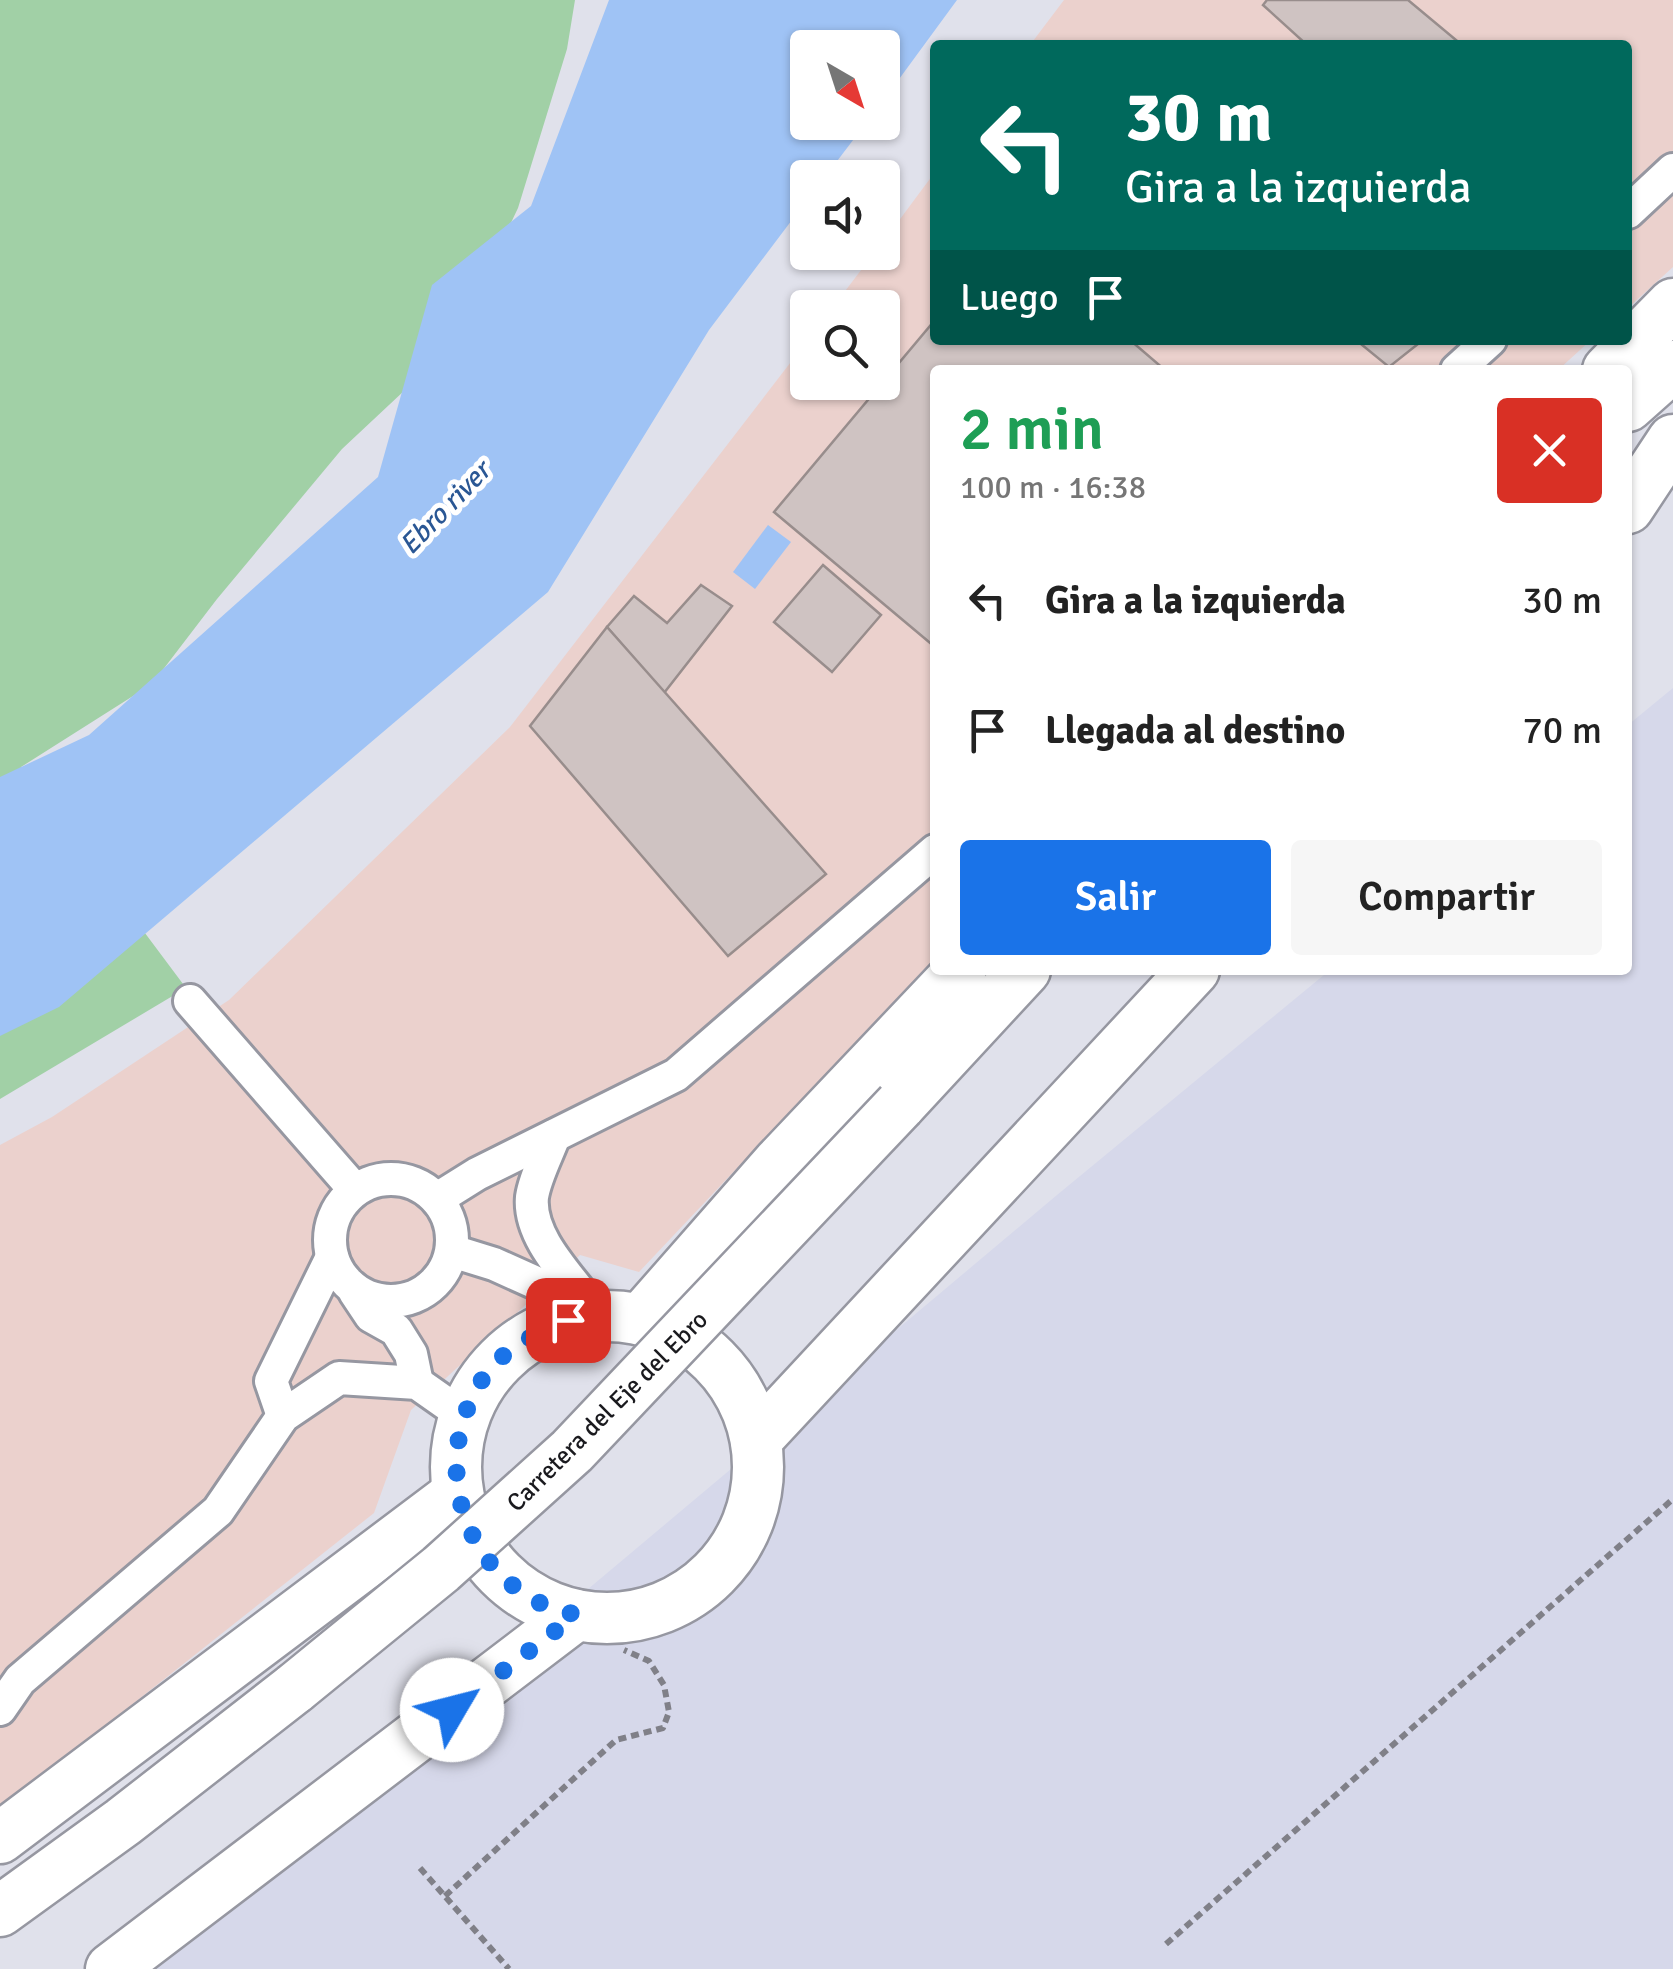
<!DOCTYPE html>
<html lang="es">
<meta charset="utf-8">
<style>
:root{--surface:#fff;--page:#f6f6f6;--text:#222;--muted:#767676;--accent:#1a73e8}
body{margin:0;font-family:Signika,sans-serif;background:var(--page);color:var(--text);height:100vh;display:flex;flex-direction:column;font-size:38px;white-space:nowrap}
*{box-sizing:border-box;margin:0}
p{font-size:32px;color:var(--muted)}
.icon{flex:none;width:55px;height:55px;fill:none;stroke:currentColor;stroke-width:2;stroke-linecap:round;stroke-linejoin:round}
.map{position:relative;flex:1;overflow:hidden}
.sheet{position:absolute;left:930px;top:365px;width:702px;height:610px;display:flex;flex-direction:column;background:var(--surface);border-radius:10px;box-shadow:0 2px 8px #0004}
.sheet>*{flex:none}
.guide{position:absolute;left:930px;top:40px;width:702px;height:305px;border-radius:10px;box-shadow:0 2px 8px #0004;background:#00695c;color:#fff;overflow:hidden}
.needle{width:65px;rotate:141deg}
.fabs{position:absolute;left:790px;top:30px;display:grid;gap:20px}
.fabs a{display:grid;place-items:center;width:110px;height:110px;border-radius:10px;background:var(--surface);box-shadow:0 2px 8px #0004;font-size:50px}
.pin{position:absolute;display:grid;place-items:center;width:85px;height:85px;color:#fff;margin:-42px;border-radius:20px;box-shadow:0 5px 15px #0006}
.me{position:absolute;width:110px;margin:-55px;rotate:53deg;stroke-linejoin:round;filter:drop-shadow(0 0 8px #0008)}
.turn{display:flex;align-items:center;gap:35px;height:210px;padding:0 30px;font-size:45px}
.turn .icon{width:130px;height:130px;stroke-width:2.5}
.turn b{display:block;font-size:70px;line-height:85px}
.then{display:flex;align-items:center;height:95px;padding:0 30px;background:#0003;gap:20px;font-size:38px}
.round{display:grid;place-items:center;flex:none;width:105px;height:105px;border-radius:10px;background:var(--page)}
.summary{display:flex;align-items:center;justify-content:space-between;height:170px;padding:0 30px}
h1{font-size:60px;font-weight:600;line-height:75px;color:#1e9e55}
.button{display:flex;gap:20px;margin-top:auto;padding:20px 30px}
.button a{flex:1;height:115px;border-radius:10px;background:var(--accent);color:#fff;font-size:40px;font-weight:600;line-height:115px;text-align:center}
.button a+a{background:var(--page);color:var(--text)}
ul{padding:0;list-style:none}
li{display:flex;align-items:center;gap:30px;height:130px;padding:0 30px}
li div{flex:1}
li b{display:block;font-size:38px}
li em{font-style:normal}
.map>svg:first-child{display:block}
</style>
<div class="map">
<svg width="1673" height="1969" viewBox="0 0 1673 1969">
<rect width="100%" height="100%" fill="#e0e1eb"/>
<polygon fill="#d6d8ea" points="1673,688 1673,1969 136,1969 1057,1195 1330,970 1628,970 1628,725"/>
<g fill="#ebd1cd">
<polygon points="1064,0 1673,0 1673,267 1628,308 1628,45 1030,45"/>
<polygon points="935,172 935,340 1591,340 1558,370 935,370 935,958 639,1272 580,1255 411,1410 374,1513 0,1809 0,1145 52,1117 229,1000 510,727 807,341 808,382 882,382 882,308 833,307 874,253 882,252 883,242"/>
</g>
<polygon fill="#a1d0a6" points="0,0 575,0 567,49 518,208 452,346 342,449 217,599 152,684 21,767 186,988 0,1099"/>
<g fill="#9fc3f5">
<polygon points="609,0 957,0 883,101 882,48 808,48 808,122 866,123 825,177 808,178 807,200 709,330 548,592 59,1007 0,1036 0,777 89,735 378,477 432,285 531,206"/>
<polygon points="768,525 791,542 755,589 733,572"/>
</g>
<g fill="#cfc3c2" stroke="#988d8c" stroke-width="2.5">
<polygon points="1267,0 1408,0 1462,45 1307,45 1263,5"/>
<polygon points="935,320 935,340 1130,340 1165,370 935,370 935,647 774,512"/>
<polygon points="1356,340 1423,340 1389,367"/>
<polygon points="823,565 881,615 832,672 774,622"/>
<polygon points="701,585 732,606 664,693 607,627 634,596 667,623"/>
<polygon points="607,627 826,874 728,956 530,726"/>
</g>
<g fill="none" stroke-linecap="round" stroke-linejoin="round">
<defs>
<g id="minor">
<polyline points="1628,212 1673,170"/>
<polyline points="1457,370 1490,340"/>
<polyline points="190,1001 355,1190"/>
<path d="M554,1136c-7,19 -19,41 -22,61 -4,41 39,81 61,112"/>
<circle cx="391" cy="1240" r="61"/>
<polyline points="437,1199 477,1174 676,1075 935,851"/>
<polyline points="452,1251 494,1264 594,1309"/>
<polyline points="355,1292 371,1316 396,1330 411,1354 417,1383"/>
<polyline points="283,1416 271,1381 332,1257"/>
<polyline points="0,1709 20,1680 218,1511 283,1416 339,1378 417,1383 464,1416"/>
</g>
<g id="primary">
<polyline points="1608,370 1673,304"/>
<polyline points="1628,406 1673,366"/>
<polyline points="1628,508 1673,440"/>
<polyline points="900,1105 1025,970"/>
<circle cx="607" cy="1467" r="151"/>
<polyline points="641,1319 778,1163 961,970"/>
<polyline points="756,1440 1194,970"/>
<polyline points="0,1838 457,1494"/>
<polyline points="0,1911 123,1822 295,1688"/>
<polyline points="111,1969 576,1615"/>
</g>
</defs>
<use href="#minor" stroke="#9697a1" stroke-width="38"/>
<use href="#primary" stroke="#9697a1" stroke-width="55"/>
<g stroke="#808088" stroke-width="6" stroke-dasharray="8 5" stroke-linecap="butt">
<polyline points="420,1868 509,1969"/>
<polyline points="445,1896 616,1740 663,1728 669,1712 664,1685 649,1661 624,1650"/>
<polyline points="1166,1944 1673,1499"/>
</g>
<use href="#minor" stroke="#fff" stroke-width="32"/>
<use href="#primary" stroke="#fff" stroke-width="50"/>
<defs>
<polyline id="primary-bridge" points="295,1688 441,1569 572,1451 900,1105"/>
</defs>
<use href="#primary-bridge" stroke="#9697a1" stroke-width="55" stroke-linecap="butt"/>
<use href="#primary-bridge" stroke="#fff" stroke-width="50"/>
</g>
<g fill="none" stroke-linecap="round" stroke-linejoin="round">
<path stroke="#1a73e8" stroke-width="18" stroke-dasharray="0 32.4" d="M452,1710l124,-95c-14,-5 -31,-8 -43,-16 -80,-45 -100,-151 -47,-225 20,-27 52,-41 82,-54"/>
</g>
<g text-anchor="middle" dominant-baseline="central" stroke-width="10" stroke-linejoin="round" paint-order="stroke">
<g font-size="25" fill="#1a1a1e" stroke="#fff">
<text transform="translate(607 1411) rotate(-45)">Carretera del Eje del Ebro</text>
</g>
<g font-size="28" font-style="italic" fill="#2a5794" stroke="#fff">
<text transform="translate(445 508) rotate(-46)">Ebro river</text>
</g>
</g>
</svg>
<div class="fabs">
<a><svg class="needle" viewBox="-14 -14 28 28"><path d="M0-13l5 13h-10z" fill="#e53935"/><path d="M0 13l5-13h-10z" fill="#767676"/></svg></a>
<a><svg class="icon" aria-label="sound" viewBox="0 0 24 24"><path d="M4 9h4l5-4v14l-5-4H4zM17 9q2 3 0 6"/></svg></a>
<a><svg class="icon" aria-label="search" viewBox="0 0 24 24"><circle cx="10" cy="10" r="6"/><path d="M15 15l6 6"/></svg></a>
</div>
<div class="pin" style="left:568px;top:1320px;background:#d93025"><svg class="icon" aria-label="arrive" viewBox="0 0 24 24"><path d="M6 21V4h12l-3 4 3 4H6"/></svg></div>
<svg class="me" style="left:452px;top:1710px" viewBox="-20 -20 40 40"><circle r="19" fill="#fff"/><path d="M0-13L10 11 0 6-10 11z" fill="#1a73e8"/></svg>
<div class="guide">
<div class="turn"><svg class="icon" aria-label="left" viewBox="0 0 24 24"><path d="M17 20v-9H6M10 6l-5 5 5 5"/></svg><div><b>30 m</b>Gira a la izquierda</div></div>
<div class="then">Luego<svg class="icon" aria-label="arrive" viewBox="0 0 24 24"><path d="M6 21V4h12l-3 4 3 4H6"/></svg></div>
</div>
<section class="sheet">
<div class="summary"><div><h1>2 min</h1><p>100 m · 16:38</p></div><a class="round" style="background:#d93025;color:#fff"><svg class="icon" aria-label="close" viewBox="0 0 24 24"><path d="M6 6l12 12M18 6L6 18"/></svg></a></div>
<ul>
<li><svg class="icon" aria-label="left" viewBox="0 0 24 24"><path d="M17 20v-9H6M10 6l-5 5 5 5"/></svg><div><b>Gira a la izquierda</b></div><em>30 m</em></li>
<li><svg class="icon" aria-label="arrive" viewBox="0 0 24 24"><path d="M6 21V4h12l-3 4 3 4H6"/></svg><div><b>Llegada al destino</b></div><em>70 m</em></li>
</ul>
<div class="button"><a>Salir</a><a>Compartir</a></div>
</section>
</div>
